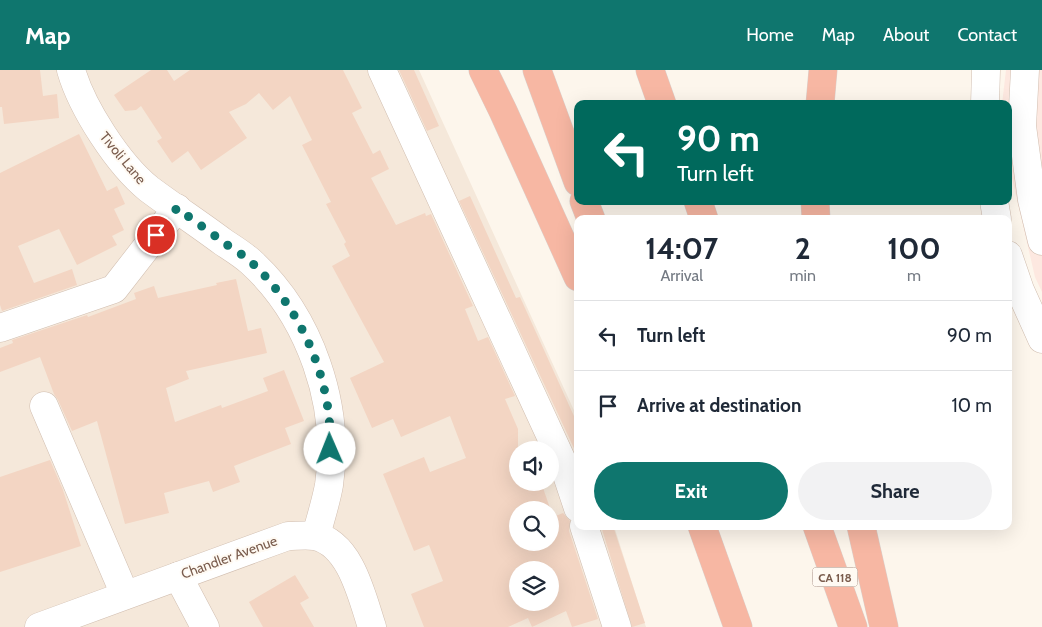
<!DOCTYPE html>
<style>
:root{--surface:#fff;--page:#f2f2f3;--text:#1f2937;--muted:#747a83;--line:#e0e1e3;--accent:#0f766e}
body{margin:0;font-family:Cabin,sans-serif;background:var(--page);color:var(--text);height:100vh;display:flex;flex-direction:column;font-size:19px;white-space:nowrap}
*{box-sizing:border-box;margin:0}
p{font-size:16px;color:var(--muted)}
.icon{flex:none;width:28px;height:28px;fill:none;stroke:currentColor;stroke-width:2;stroke-linecap:round;stroke-linejoin:round}
.map{position:relative;flex:1;overflow:hidden}
.side{position:absolute;left:574px;top:145px;width:438px;height:315px;display:flex;flex-direction:column;background:var(--surface);border-radius:10px;box-shadow:0 5px 20px #0002}
.side>*{flex:none}
.banner{position:absolute;left:574px;top:30px;width:438px;height:105px;border-radius:10px;box-shadow:0 5px 20px #0002;background:#00695c;color:#fff;overflow:hidden}
.controls{position:absolute;left:509px;top:371px;display:grid;gap:10px}
.controls a{display:grid;place-items:center;width:50px;height:50px;border-radius:50%;background:var(--surface);box-shadow:0 5px 20px #0002;font-size:25px}
.pin{position:absolute;display:grid;place-items:center;width:42px;height:42px;color:#fff;margin:-21px;border:2px solid #fff;border-radius:50%;box-shadow:0 1px 5px #0007}
.me{position:absolute;width:55px;margin:-28px;rotate:359deg;stroke-linejoin:round;filter:drop-shadow(0 0 4px #0008)}
.turn{display:flex;align-items:center;gap:18px;height:105px;padding:0 20px;font-size:22px}
.turn .icon{width:65px;height:65px;stroke-width:2.5}
.turn b{display:block;font-size:35px;line-height:42px}
.eta{display:flex;justify-content:space-evenly;align-items:center;height:85px;text-align:center}
.eta b{font-size:30px;font-weight:800;line-height:35px}
.primary-button{display:flex;gap:10px;margin-top:auto;padding:10px 20px}
.primary-button a{flex:1;height:58px;border-radius:30px;background:var(--accent);color:#fff;font-size:20px;font-weight:800;line-height:58px;text-align:center}
.primary-button a+a{background:var(--page);color:var(--text)}
ul{padding:0;list-style:none}
li{display:flex;align-items:center;gap:15px;height:70px;padding:0 20px;border-top:1px solid var(--line)}
li div{flex:1}
li b{display:block;font-size:19px}
li em{font-style:normal}
header{display:flex;align-items:center;gap:30px;box-sizing:border-box;height:70px;padding:0 25px;background:var(--accent);color:#fff}
header strong{font-size:24px}
nav{display:flex;gap:28px;margin-inline-start:auto;font-size:18px}
.map>svg:first-child{display:block}
</style>
<header>
<strong>Map</strong>
<nav><a>Home</a><a>Map</a><a>About</a><a>Contact</a></nav>
</header>
<div class="map">
<svg width="1042" height="557" viewBox="0 0 1042 557">
<rect width="100%" height="100%" fill="#fdf6ec"/>
<path fill="#f5e8da" fill-rule="evenodd" d="M0,0h419l158,347 1,109h36l32,101h-646zM518,380h32v32h-32zM518,440h32v32h-32zM518,500h32v32h-32z"/>
<polygon fill="#fde8e0" points="1006,0 1042,0 1042,222 1035,207 1008,91 1008,34 1002,34"/>
<g fill="#f3d5c3" fill-rule="evenodd">
<polygon points="0,0 40,0 43,26 57,24 59,48 4,54 2,37 0,37"/>
<path d="M151,0h16l7,11 16,-11h153l19,38 -10,5 21,41 7,-4 9,19 -18,9 25,47 29,-12 1,3 5,-2 42,92 -8,3 13,32 10,-4 27,59 -10,3 13,30v53h23l12,35 10,-4 7,8 -1,10 29,88 -26,8 -6,-16 -34,16 -4,-9 -20,9h-84l-13,-33 32,-13 -14,-36 -15,6 -31,-77 41,-17 6,15 36,-14 -16,-42 -49,21 -8,-18 -21,9 -22,-50 34,-16 -52,-96 18,-10 -6,-12 2,-2 -20,-38 5,-2 -29,-57 10,-5 -22,-44 -17,14 -14,-17 -13,11 -17,8 18,26 -46,32 -13,-19 -16,12 -15,-22 5,-3 -21,-32 -5,4 -11,1 -11,-16zM518,440h32v32h-32zM518,500h32v32h-32z"/>
<polygon points="399,0 414,0 439,56 427,61"/>
<polygon points="79,64 107,121 117,116 125,134 114,139 124,160 112,166 117,175 77,195 59,159 18,176 34,213 72,199 77,215 2,241 0,235 0,103"/>
<polygon points="470,126 516,228 520,227 578,355 578,387 459,131"/>
<polygon points="236,209 248,261 261,258 267,283 186,301 189,309 166,318 175,352 221,335 222,338 268,321 263,308 284,300 304,351 285,358 291,374 234,396 240,412 213,422 209,411 164,423 169,443 125,454 97,351 72,361 58,330 54,324 40,287 0,302 0,278 13,273 12,270 87,245 88,247 136,229 134,223 154,216 158,228 217,215 216,213"/>
<polygon points="50,390 63,420 81,476 0,502 0,407"/>
<polygon points="601,456 613,456 645,553 632,557"/>
<polygon points="295,505 309,528 300,533 314,557 263,557 249,532"/>
</g>
<g fill="none" stroke-linecap="round" stroke-linejoin="round">
<defs>
<g id="minor">
<path d="M71,0c11,38 47,94 78,119 24,18 50,35 74,53 9,6 19,12 28,20 59,54 90,143 78,223 -3,17 -9,35 -13,51"/>
<polyline points="382,0 563,393 578,438"/>
<polyline points="1025,0 1022,56 1032,130 1042,171"/>
<polyline points="985,34 986,0"/>
<polyline points="994,131 997,149"/>
<polyline points="1008,185 1020,220 1042,269"/>
<polyline points="0,258 114,219 177,138"/>
<polyline points="44,336 125,525"/>
<polyline points="584,456 617,557"/>
<polyline points="178,506 205,557"/>
<path d="M39,557l249,-91c8,0 18,-1 27,0 36,8 47,61 57,91"/>
</g>
<g id="highway">
<polyline points="483,0 503,41 578,207"/>
<polyline points="537,0 578,112"/>
<polyline points="650,0 662,34"/>
<polyline points="820,34 823,0"/>
<polyline points="584,131 591,149"/>
<polyline points="698,131 704,149"/>
<polyline points="815,131 816,149"/>
<polyline points="702,456 738,557"/>
<polyline points="817,456 853,557"/>
<polyline points="861,456 884,557"/>
</g>
</defs>
<use href="#minor" stroke="#d1beb0" stroke-width="29"/>
<use href="#highway" stroke="#dad1cd" stroke-width="29"/>
<use href="#minor" stroke="#fff" stroke-width="28"/>
<use href="#highway" stroke="#f7b7a3" stroke-width="28"/>
</g>
<g fill="none" stroke-linecap="round" stroke-linejoin="round">
<path stroke="#0f766e" stroke-width="9" stroke-dasharray="0 16.2" d="M156,165l21,-27c16,12 33,24 49,36 8,6 18,11 25,18 50,46 82,118 79,187"/>
</g>
<g text-anchor="middle" dominant-baseline="central" stroke-width="4" stroke-linejoin="round" paint-order="stroke">
<rect fill="#fffaf3" stroke="#a28b7f" stroke-width="1" x="812.5" y="497.5" width="45" height="19" rx="4"/>
<g font-size="12" font-weight="bold" fill="#7a5c4d">
<text x="835" y="507">CA 118</text>
</g>
<g font-size="14" fill="#7a5c4d" stroke="#fffaf3">
<text transform="translate(123 88) rotate(50)">Tivoli Lane</text>
<text transform="translate(229 487) rotate(-20)">Chandler Avenue</text>
</g>
</g>
</svg>
<div class="controls">
<a><svg class="icon" aria-label="sound" viewBox="0 0 24 24"><path d="M4 9h4l5-4v14l-5-4H4zM17 9q2 3 0 6"/></svg></a>
<a><svg class="icon" aria-label="search" viewBox="0 0 24 24"><circle cx="10" cy="10" r="6"/><path d="M15 15l6 6"/></svg></a>
<a><svg class="icon" aria-label="layers" viewBox="0 0 24 24"><path d="M12 4l9 5-9 5-9-5zM3 14l9 5 9-5"/></svg></a>
</div>
<div class="pin" style="left:156px;top:165px;background:#d93025"><svg class="icon" aria-label="arrive" viewBox="0 0 24 24"><path d="M6 21V4h12l-3 4 3 4H6"/></svg></div>
<svg class="me" style="left:330px;top:379px" viewBox="-20 -20 40 40"><circle r="19" fill="#fff"/><path d="M0-13L10 11 0 6-10 11z" fill="#0f766e"/></svg>
<div class="banner">
<div class="turn"><svg class="icon" aria-label="left" viewBox="0 0 24 24"><path d="M17 20v-9H6M10 6l-5 5 5 5"/></svg><div><b>90 m</b>Turn left</div></div>
</div>
<section class="side">
<div class="eta">
<div><b>14:07</b><p>Arrival</p></div>
<div><b>2</b><p>min</p></div>
<div><b>100</b><p>m</p></div>
</div>
<ul>
<li><svg class="icon" aria-label="left" viewBox="0 0 24 24"><path d="M17 20v-9H6M10 6l-5 5 5 5"/></svg><div><b>Turn left</b></div><em>90 m</em></li>
<li><svg class="icon" aria-label="arrive" viewBox="0 0 24 24"><path d="M6 21V4h12l-3 4 3 4H6"/></svg><div><b>Arrive at destination</b></div><em>10 m</em></li>
</ul>
<div class="primary-button"><a>Exit</a><a>Share</a></div>
</section>
</div>
